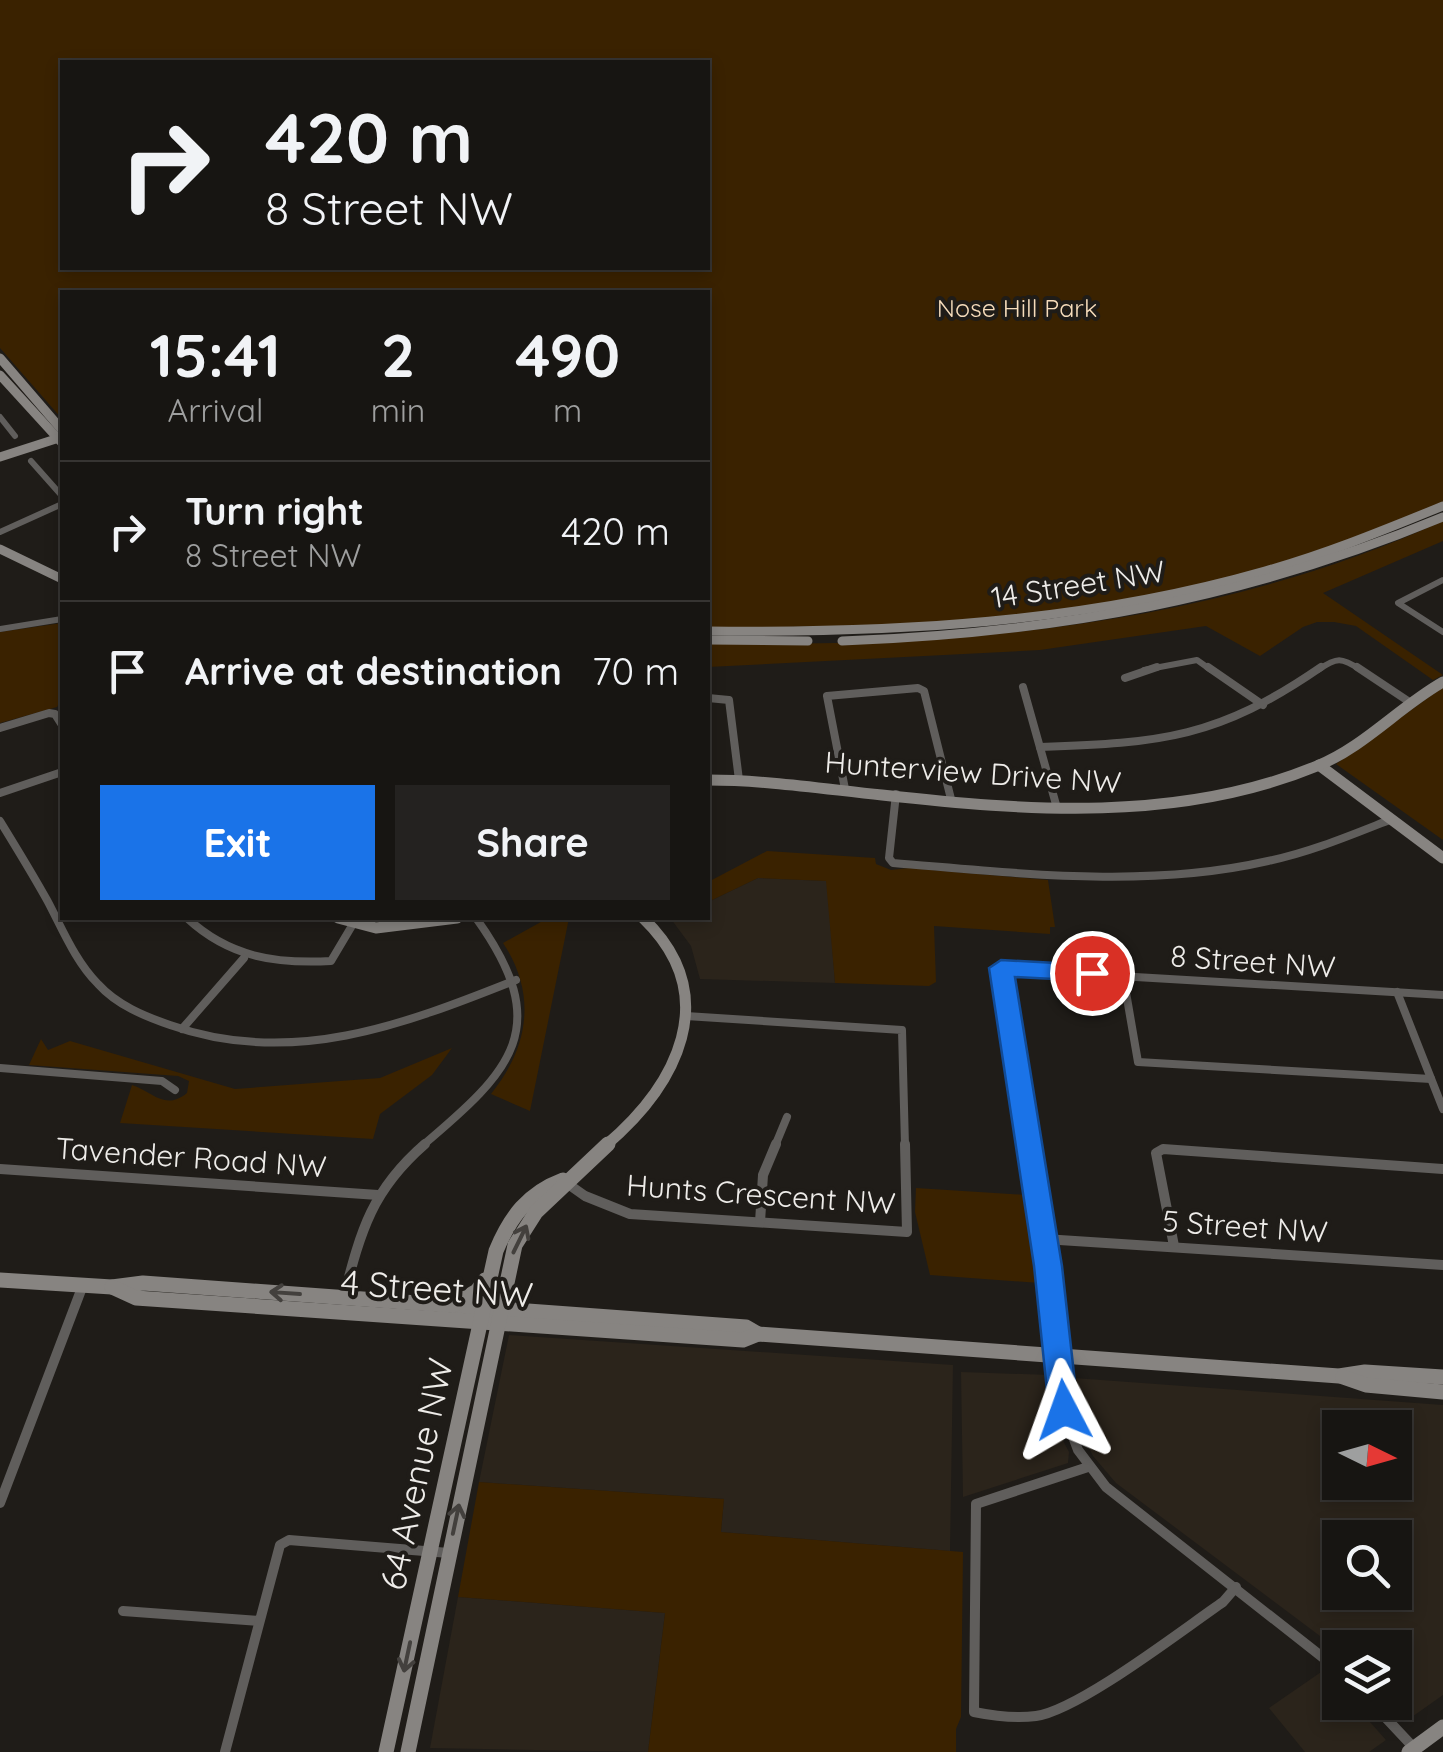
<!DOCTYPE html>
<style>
:root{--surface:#171512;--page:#242220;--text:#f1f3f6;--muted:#9e9f9f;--line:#363432;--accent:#1a73e8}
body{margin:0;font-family:Quicksand,sans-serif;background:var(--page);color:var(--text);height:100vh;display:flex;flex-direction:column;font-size:38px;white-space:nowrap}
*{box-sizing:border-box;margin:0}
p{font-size:32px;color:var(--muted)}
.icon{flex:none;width:55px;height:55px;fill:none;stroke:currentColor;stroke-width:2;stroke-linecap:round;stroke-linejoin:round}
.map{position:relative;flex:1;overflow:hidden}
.panel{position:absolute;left:60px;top:290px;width:650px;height:630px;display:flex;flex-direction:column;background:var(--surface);border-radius:0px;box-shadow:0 5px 15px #0003,0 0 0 2px var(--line)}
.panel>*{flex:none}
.hud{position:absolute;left:60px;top:60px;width:650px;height:210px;border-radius:0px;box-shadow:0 5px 15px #0003,0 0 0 2px var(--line);background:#171512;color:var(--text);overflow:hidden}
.needle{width:65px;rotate:95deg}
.controls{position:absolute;left:1322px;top:1410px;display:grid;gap:20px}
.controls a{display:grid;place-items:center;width:90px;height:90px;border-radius:0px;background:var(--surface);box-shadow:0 5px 15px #0003,0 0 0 2px var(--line);font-size:50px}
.pin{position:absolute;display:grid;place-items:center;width:85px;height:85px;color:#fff;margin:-42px;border:5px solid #fff;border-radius:50%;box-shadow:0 2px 10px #0007}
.me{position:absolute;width:110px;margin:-55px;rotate:356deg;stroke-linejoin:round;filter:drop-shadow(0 0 8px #0008)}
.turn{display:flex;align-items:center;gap:35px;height:210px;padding:0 40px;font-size:45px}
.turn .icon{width:130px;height:130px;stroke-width:2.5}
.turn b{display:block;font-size:70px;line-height:85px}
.eta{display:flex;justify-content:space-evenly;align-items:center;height:170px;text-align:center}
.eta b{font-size:60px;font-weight:700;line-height:70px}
.cta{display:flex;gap:20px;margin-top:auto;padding:20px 40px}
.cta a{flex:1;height:115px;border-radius:0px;background:var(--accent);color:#fff;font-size:40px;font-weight:700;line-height:115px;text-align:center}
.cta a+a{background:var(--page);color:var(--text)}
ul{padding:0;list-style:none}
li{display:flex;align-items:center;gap:30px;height:140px;padding:0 40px;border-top:2px solid var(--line)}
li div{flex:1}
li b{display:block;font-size:38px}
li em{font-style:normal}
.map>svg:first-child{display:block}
</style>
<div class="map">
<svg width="1443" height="1752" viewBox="0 0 1443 1752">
<rect width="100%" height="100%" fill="#1f1c18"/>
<g fill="#2b241b" fill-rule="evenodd">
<polygon points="758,878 827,881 835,983 700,979 691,946 671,919 708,918 708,902"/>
<polygon points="509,1335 953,1365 950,1551 721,1532 724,1499 479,1482"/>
<polygon points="961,1372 1050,1375 1056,1427 1069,1452 1068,1463 963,1497"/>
<path d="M1074,1378l369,27v290l-34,24 -17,-16 3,-1v-54h-55v3l-224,-168 -23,-27 -13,-26zM1340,1428h55v54h-55zM1340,1538h55v54h-55z"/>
<polygon points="458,1597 665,1613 648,1752 430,1748"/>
<polygon points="1324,1670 1340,1688 1340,1702 1353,1703 1386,1740 1369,1752 1305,1752 1269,1708"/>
</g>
<g fill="#3a2200" fill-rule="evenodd">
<path d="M0,0h1443v502l-97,40 -114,36 -132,27 -161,20 -231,3v-336h-646v127l-62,-71zM62,62h646v206h-646z"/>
<path d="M1443,521v20l-120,52 120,82 -10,5 -77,-54 -22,-4h-17l-14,5 -43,29 -54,-30 -166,24 -332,17v-25c248,8 507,-17 735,-121z"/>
<polygon points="62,623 62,697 57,707 0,723 0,632"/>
<polygon points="1443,687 1443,840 1336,764"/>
<polygon points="767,851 875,858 876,864 891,870 909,868 1048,880 1055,927 1050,927 1050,934 934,926 936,982 929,986 835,983 826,881 758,878 708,902 708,882"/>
<path d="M548,918h21l-39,193 -39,-17c38,-47 46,-100 12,-151z"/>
<path d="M41,1039l7,11 22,-9 165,48 145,-11 72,-30 -20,27 -52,39 -7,25 -253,-16 12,-38c21,7 33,26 55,8l2,-12 -11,-5 -149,-11z"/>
<polygon points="916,1188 1027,1195 1040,1283 930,1275 915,1212"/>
<polygon points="479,1482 724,1499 721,1532 963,1552 961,1717 956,1729 956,1752 648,1752 665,1613 458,1597"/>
</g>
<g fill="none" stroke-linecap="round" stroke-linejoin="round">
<g stroke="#605e5c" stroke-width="6">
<polyline points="0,417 15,436"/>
<polyline points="31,461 62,496"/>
<polyline points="0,532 62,504"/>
<polyline points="1443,580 1398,603 1443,632"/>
<polyline points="0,629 62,619"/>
<polyline points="1144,670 1197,660 1211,670"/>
<path d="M1318,670c19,-13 23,-13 43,0"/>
</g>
<g stroke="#605e5c" stroke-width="8">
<polyline points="1208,667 1263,705"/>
<polyline points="1357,667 1411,703"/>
<polyline points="1125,678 1157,667"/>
<polyline points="1023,687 1057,808"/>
<polyline points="708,698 729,700 739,780"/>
<polyline points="0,728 49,713 55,714 62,725"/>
<path d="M1040,747c122,-4 178,-9 281,-80"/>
<polyline points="845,789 827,696 918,688 924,691 951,799"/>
<polyline points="0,793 62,772"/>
<path d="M896,794l-7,64 4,5c124,10 253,26 375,-2 43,-9 83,-26 124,-42"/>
<path d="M0,821c16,26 32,52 47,79 15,28 28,61 51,84 19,21 46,32 72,41 121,43 233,0 346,-45"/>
<path d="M187,918c42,39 88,46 144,43l22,-37"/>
<polyline points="1123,975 1138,1062 1431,1079"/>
<polyline points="1397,992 1443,1109"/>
<polyline points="686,1016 902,1030 905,1146"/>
<polyline points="182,1029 244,958"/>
<polyline points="0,1068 162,1081 175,1090"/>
<path d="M422,1146c90,-76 133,-118 54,-228"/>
<polyline points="775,1146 787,1117"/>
<polyline points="1029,1146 1001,969 1443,995"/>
</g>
<g stroke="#605e5c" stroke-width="10">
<polyline points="1029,1144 1063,1410 1078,1450 1106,1487 1340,1671"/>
<polyline points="0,1169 378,1195"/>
<polyline points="568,1184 585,1196 630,1214 907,1232 905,1144"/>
<polyline points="760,1222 763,1175 776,1144"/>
<polyline points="1044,1239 1443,1265"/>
<polyline points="1174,1246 1156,1153 1163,1149 1443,1169"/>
<path d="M344,1296c17,-66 28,-106 81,-152"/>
<path d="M1088,1467l-112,37 -2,208c20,4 41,7 62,4 43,-6 146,-86 187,-114l13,-15"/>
<polyline points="0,1503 83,1285"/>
<polyline points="123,1611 259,1621"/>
<polyline points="1371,1702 1415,1749"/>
<polyline points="225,1752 280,1545 289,1540 449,1553"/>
</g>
<g stroke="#878481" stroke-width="9">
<polyline points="0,358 62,430"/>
<polyline points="0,375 62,443"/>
<polyline points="0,457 62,437"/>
<polyline points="0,549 62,579"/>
<path d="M708,631c188,2 375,-8 557,-60 61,-17 119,-41 178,-65"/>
<polyline points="708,640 808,641"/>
<path d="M842,641c213,-8 404,-42 601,-124"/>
</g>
<g stroke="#878481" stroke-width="11">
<polyline points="1319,765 1443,858"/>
<path d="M708,780c58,0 116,9 174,15 145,16 297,28 435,-29 47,-19 82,-59 126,-84"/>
<polyline points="338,918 376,928 457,918"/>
<path d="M605,1146c72,-61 119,-150 38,-228"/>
</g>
<g stroke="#878481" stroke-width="15">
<polyline points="0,1280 112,1287 143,1283 746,1327 758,1334"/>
<polyline points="112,1287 136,1298 743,1340 758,1334 1339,1376 1365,1372 1443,1377"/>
<polyline points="453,1305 477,1291 485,1280"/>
<polyline points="1343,1377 1366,1385 1443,1392"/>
<path d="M386,1752l110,-501c14,-34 32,-58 67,-71"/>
<polyline points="408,1752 515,1245 536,1212 608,1144"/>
<polyline points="1409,1752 1443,1727"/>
</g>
</g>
<defs><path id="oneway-shaft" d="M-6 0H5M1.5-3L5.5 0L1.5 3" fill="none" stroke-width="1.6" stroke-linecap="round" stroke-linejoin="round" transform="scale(2.5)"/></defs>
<g stroke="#43403d">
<use href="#oneway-shaft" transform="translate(520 1239) rotate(-64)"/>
<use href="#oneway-shaft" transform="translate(285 1293) rotate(-176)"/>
<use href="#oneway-shaft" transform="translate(456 1519) rotate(-78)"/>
<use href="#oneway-shaft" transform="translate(407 1657) rotate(102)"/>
</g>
<polygon fill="#1a73e8" stroke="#114b97" stroke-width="2.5" points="1001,960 1092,965 1104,973 1092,981 1015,977 1062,1266 1078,1410 1074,1419 1064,1422 1053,1419 1049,1410 1034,1266 989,968"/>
<g text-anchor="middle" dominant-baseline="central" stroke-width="8" stroke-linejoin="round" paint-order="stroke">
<g font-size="25" fill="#f6dcbb" stroke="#1f1c18">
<text x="1017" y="307">Nose Hill Park</text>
</g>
<g font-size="30" fill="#eeece9" stroke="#1f1c18">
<text transform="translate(1078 584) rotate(-9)">14 Street NW</text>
<text transform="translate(973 772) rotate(4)">Hunterview Drive NW</text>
<text transform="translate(1253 961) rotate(4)">8 Street NW</text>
<text transform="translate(191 1157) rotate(4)">Tavender Road NW</text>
<text transform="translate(761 1194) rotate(4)">Hunts Crescent NW</text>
<text transform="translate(1245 1226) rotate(4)">5 Street NW</text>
</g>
<g font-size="35" fill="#eeece9" stroke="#1f1c18">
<text transform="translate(437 1288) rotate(4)">4 Street NW</text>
<text transform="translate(416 1474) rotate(-78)">64 Avenue NW</text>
</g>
</g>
</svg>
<div class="controls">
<a><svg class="needle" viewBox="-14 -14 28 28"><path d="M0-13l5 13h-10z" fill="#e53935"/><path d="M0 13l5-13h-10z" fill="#9e9f9f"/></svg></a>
<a><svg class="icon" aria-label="search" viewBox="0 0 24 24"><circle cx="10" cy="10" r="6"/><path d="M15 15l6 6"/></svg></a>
<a><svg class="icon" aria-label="layers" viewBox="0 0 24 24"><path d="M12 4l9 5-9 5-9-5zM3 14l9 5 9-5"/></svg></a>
</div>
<div class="pin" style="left:1092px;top:973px;background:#d93025"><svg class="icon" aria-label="arrive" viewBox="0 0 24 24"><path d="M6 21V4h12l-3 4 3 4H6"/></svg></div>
<svg class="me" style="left:1064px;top:1410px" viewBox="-20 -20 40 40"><path d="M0-17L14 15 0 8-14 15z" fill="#1a73e8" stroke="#fff" stroke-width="4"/></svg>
<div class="hud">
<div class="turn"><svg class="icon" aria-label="right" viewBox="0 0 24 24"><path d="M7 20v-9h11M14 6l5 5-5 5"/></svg><div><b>420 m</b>8 Street NW</div></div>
</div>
<section class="panel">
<div class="eta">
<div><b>15:41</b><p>Arrival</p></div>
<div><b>2</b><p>min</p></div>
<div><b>490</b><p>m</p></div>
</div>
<ul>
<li><svg class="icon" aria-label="right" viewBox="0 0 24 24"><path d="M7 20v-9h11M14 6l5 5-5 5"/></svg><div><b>Turn right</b><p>8 Street NW</p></div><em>420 m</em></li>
<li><svg class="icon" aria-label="arrive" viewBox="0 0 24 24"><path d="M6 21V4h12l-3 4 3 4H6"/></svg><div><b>Arrive at destination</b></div><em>70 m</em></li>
</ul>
<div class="cta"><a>Exit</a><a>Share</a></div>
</section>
</div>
